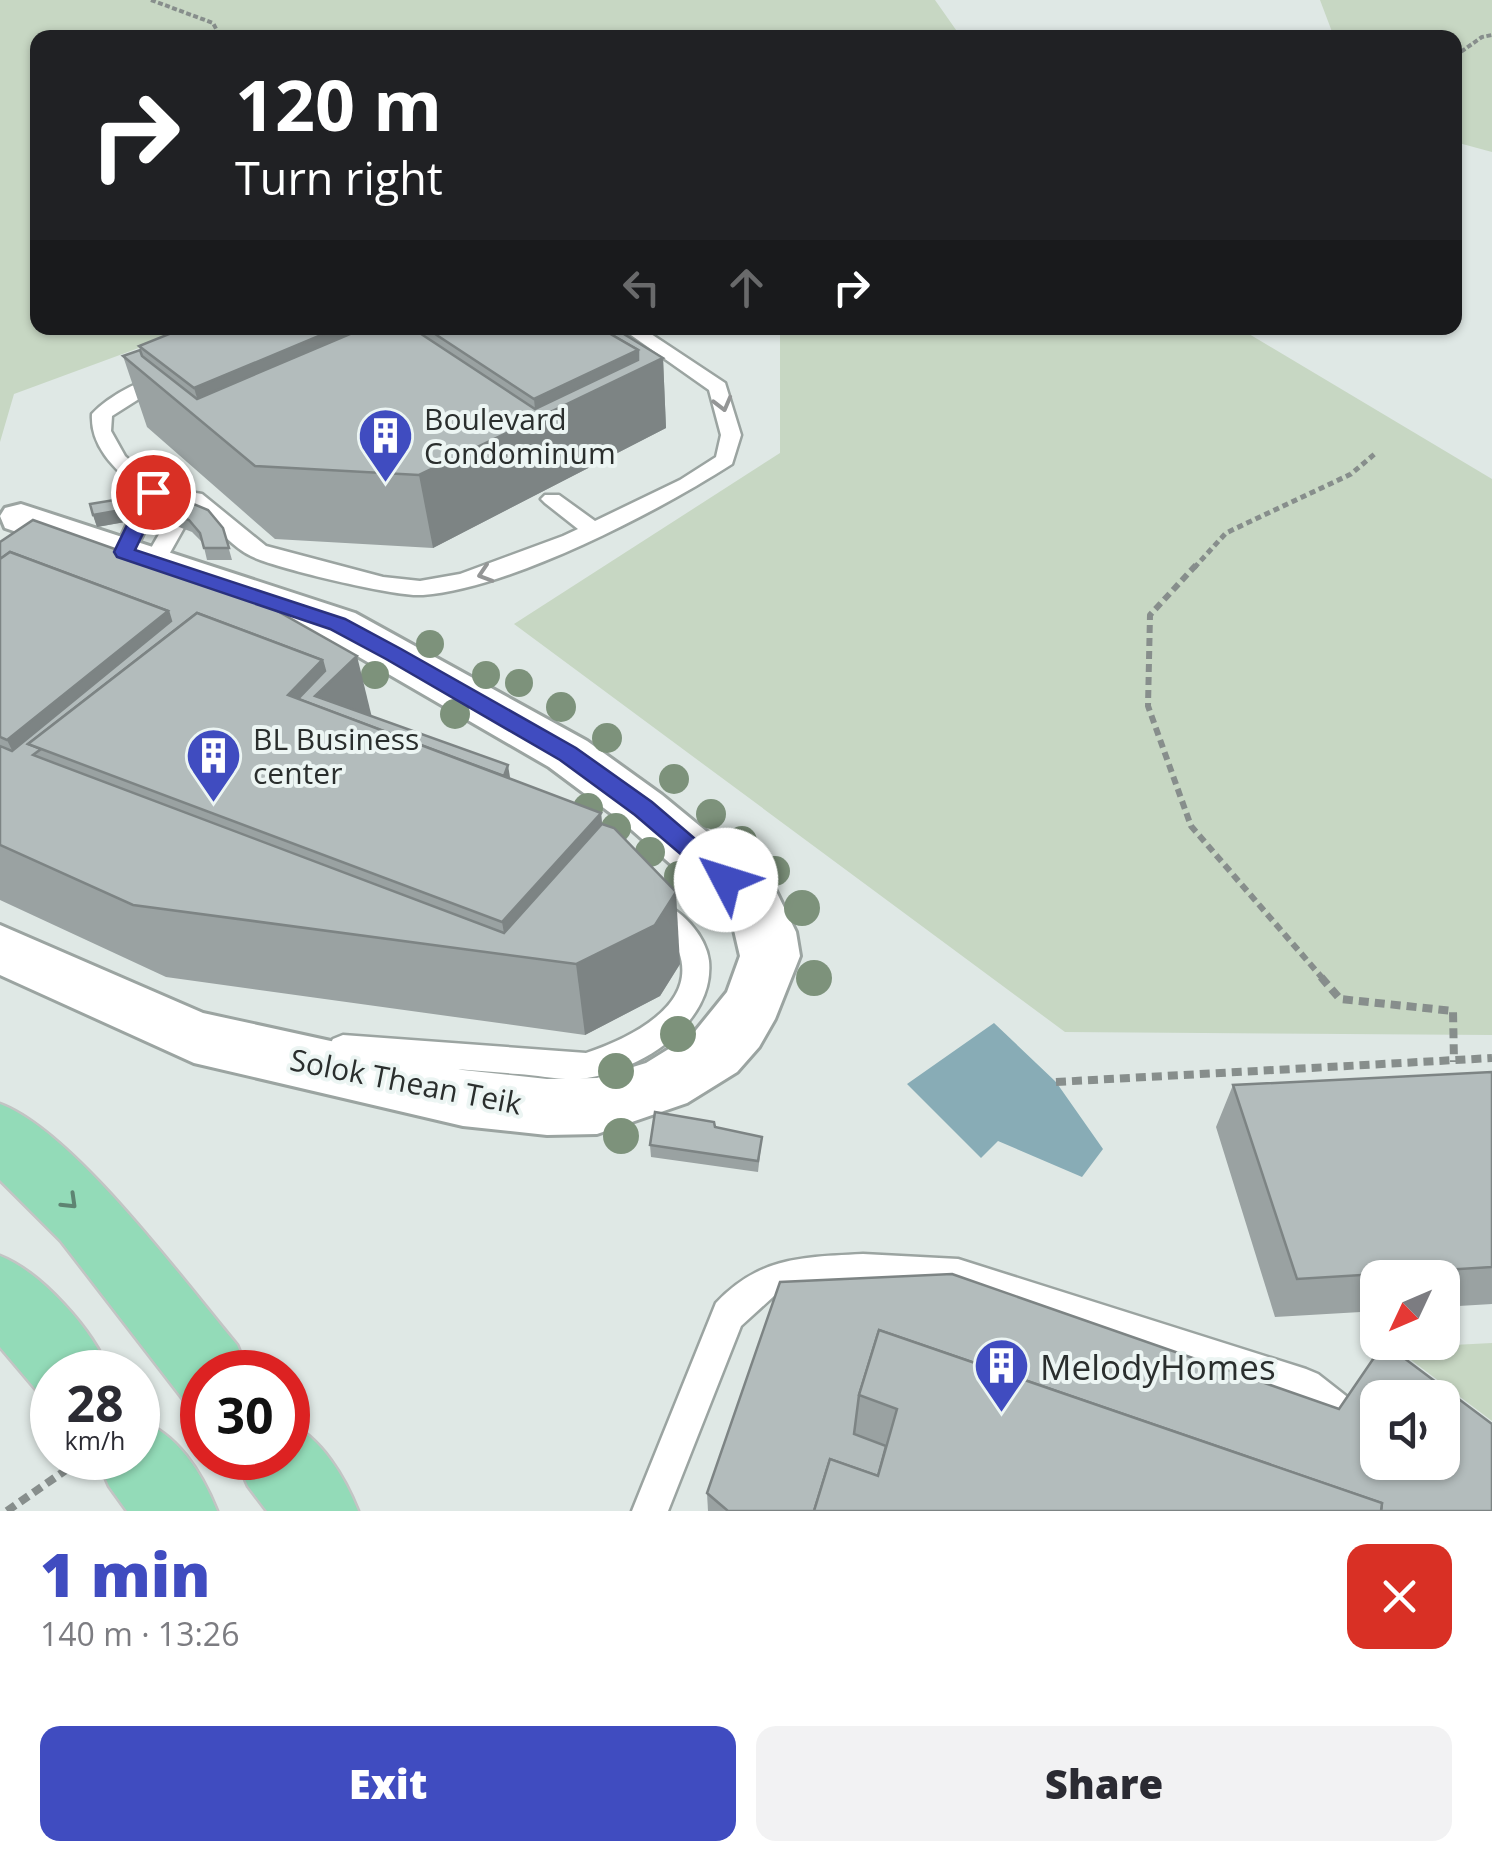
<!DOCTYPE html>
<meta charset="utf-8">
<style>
:root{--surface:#fff;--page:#f2f2f3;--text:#2b2b33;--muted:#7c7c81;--accent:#404cc0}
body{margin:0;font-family:"Open Sans",sans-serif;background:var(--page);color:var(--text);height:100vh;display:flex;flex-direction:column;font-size:38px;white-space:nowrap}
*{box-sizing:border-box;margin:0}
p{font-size:32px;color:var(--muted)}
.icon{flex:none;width:55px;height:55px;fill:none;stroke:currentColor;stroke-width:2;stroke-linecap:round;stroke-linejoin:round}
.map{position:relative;height:1511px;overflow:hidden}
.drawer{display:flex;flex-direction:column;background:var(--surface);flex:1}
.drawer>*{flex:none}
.top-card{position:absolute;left:30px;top:30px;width:1432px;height:305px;border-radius:20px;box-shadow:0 2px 8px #0004;background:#202124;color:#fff;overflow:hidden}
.needle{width:65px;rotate:226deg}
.controls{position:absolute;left:1360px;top:1260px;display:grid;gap:20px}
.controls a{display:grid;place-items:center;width:100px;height:100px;border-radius:20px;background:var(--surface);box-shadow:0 2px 8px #0004;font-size:50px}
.speed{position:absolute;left:30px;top:1350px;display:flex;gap:20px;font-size:50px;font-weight:700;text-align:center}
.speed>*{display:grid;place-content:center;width:130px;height:130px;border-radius:50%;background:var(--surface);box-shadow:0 2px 8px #0004;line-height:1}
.speed small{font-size:25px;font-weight:400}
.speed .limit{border:15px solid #d22;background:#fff;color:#111}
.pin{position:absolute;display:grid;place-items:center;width:85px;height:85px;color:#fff;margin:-42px;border:5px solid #fff;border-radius:50%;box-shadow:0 2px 10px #0007}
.me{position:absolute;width:110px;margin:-55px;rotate:310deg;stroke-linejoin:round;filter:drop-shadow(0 0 8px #0008)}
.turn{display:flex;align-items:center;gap:35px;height:210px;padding:0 40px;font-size:45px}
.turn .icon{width:130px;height:130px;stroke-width:2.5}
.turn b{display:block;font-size:70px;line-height:85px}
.lanes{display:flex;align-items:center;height:95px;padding:0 40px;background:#0003;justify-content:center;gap:50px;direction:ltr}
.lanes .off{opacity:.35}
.round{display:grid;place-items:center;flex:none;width:105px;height:105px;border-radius:20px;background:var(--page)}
.overview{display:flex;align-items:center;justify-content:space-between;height:170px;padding:0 40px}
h1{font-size:60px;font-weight:800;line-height:75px;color:var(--accent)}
.primary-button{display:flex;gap:20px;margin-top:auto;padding:20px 40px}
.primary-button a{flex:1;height:115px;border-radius:20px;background:var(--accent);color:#fff;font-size:40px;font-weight:800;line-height:115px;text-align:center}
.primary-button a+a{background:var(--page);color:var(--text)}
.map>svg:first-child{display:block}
</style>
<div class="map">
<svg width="1492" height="1511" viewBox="0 0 1492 1511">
<rect width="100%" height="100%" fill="#dfe8e5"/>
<g fill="#c7d7c3">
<polygon points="0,0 935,0 961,37 38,38 38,328 193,328 14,394 0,442"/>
<polygon points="1320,0 1492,0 1492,152 1455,142 1455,38 1334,37"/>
<polygon points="780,328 1239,328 1492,479 1492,1035 1065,1032 514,624 780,453"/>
<polygon points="1492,1343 1492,1421 1395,1348"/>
</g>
<polygon fill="#88acb6" points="994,1023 1056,1082 1103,1149 1082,1177 998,1141 981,1158 907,1084"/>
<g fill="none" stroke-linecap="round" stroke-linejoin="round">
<defs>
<g id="service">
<path d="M621,328h21l83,55 16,52 -9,29c-75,48 -221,124 -309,131 -27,2 -148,-27 -172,-39 -17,-8 -33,-27 -47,-40l-19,10 -23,41 -8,2 -11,-7 26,-45 23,-11 -32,-7 -28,59 -8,2 -11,-7 29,-60c-24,-22 -52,-44 -50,-79 17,-18 56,-41 81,-37v8l-31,12 -30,19 -1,15 14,25 34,31 43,7 64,52 117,31 37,4 40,-7 103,-38 15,-7 -33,-26 -4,-4 4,-4h14l36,26 85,-41 36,-23 5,-22 -12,-45z"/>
<path d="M656,900c24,8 50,35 53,61 6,62 -68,109 -122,117 -21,4 -47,-3 -69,-4 -58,-5 -117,-9 -175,-13l-10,-4 -5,-9 5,-9 10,-4 243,18c39,-13 113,-46 93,-101 -6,-17 -28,-25 -37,-41l4,-8z"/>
<path d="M863,1254l95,5 348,110 12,5 60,47v41l-13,-5 -69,-57 -338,-109 -123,-4 -61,9 -33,30 -73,185h-36l84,-208c43,-46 87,-46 147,-49z"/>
</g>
<polygon id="minor" points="21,504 355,613 587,741 662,795 774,887 796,932 800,956 775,1019 759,1047 737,1072 687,1103 597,1134 547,1135 463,1126 194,1063 0,975 0,925 203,1013 463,1070 547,1079 597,1078 646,1063 693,1034 727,992 740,956 731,917 624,823 549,767 321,635 5,528 0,516 5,508"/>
<g id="primary">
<path d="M0,1104c73,27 184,178 237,241l11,27h-46v35l-19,-8 -122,-158 -61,-61z"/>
<path d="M0,1256c41,16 94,75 109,116h-57v30l-8,-3 -44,-52z"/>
<path d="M138,1419c40,16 63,52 79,92h-90l-18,-25 -12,-28h41z"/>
<path d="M288,1423c33,14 57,55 70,88h-91l-19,-25 -12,-28h52z"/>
</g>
</defs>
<use href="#service" stroke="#9ba4a1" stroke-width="5"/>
<use href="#minor" stroke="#9ba4a1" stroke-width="6"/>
<use href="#primary" stroke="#c3c4c4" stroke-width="5"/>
<g stroke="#878e8c" stroke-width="4" stroke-dasharray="5 2.5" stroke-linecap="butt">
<polyline points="151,0 213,23 221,38"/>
<polyline points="1455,56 1482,37 1492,35"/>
</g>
<polyline stroke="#878e8c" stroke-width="5" stroke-dasharray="6 4" stroke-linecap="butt" points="1194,568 1226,533 1351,474 1377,452"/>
<polyline stroke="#878e8c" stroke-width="6" stroke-dasharray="8 5" stroke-linecap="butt" points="1196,565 1150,615 1148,706 1191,826 1324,980"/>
<g stroke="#878e8c" stroke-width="8" stroke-dasharray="10 6" stroke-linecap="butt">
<polyline points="1321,977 1340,999 1453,1011 1454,1062"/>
<polyline points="1056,1082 1492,1058"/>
<polyline points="7,1511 76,1463"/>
</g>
<use href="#service" fill="#fff" fill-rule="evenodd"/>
<use href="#minor" fill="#fff" fill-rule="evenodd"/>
<use href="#primary" fill="#93dbb8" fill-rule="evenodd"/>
</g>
<g fill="#7d927b">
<circle cx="430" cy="644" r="14"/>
<circle cx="375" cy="675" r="14"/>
<circle cx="486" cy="675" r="14"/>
<circle cx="519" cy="683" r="14"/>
<circle cx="561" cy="707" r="15"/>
<circle cx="455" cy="714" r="15"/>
<circle cx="607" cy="738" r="15"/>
<circle cx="674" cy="779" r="15"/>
<circle cx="588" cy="808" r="15"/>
<circle cx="711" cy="814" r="15"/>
<circle cx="616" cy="828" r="15"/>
<circle cx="742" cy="841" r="15"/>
<circle cx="650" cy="852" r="15"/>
<circle cx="775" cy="871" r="15"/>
<circle cx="679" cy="876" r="15"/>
<circle cx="802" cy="908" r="18"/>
<circle cx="717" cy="912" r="18"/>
<circle cx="814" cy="978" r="18"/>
<circle cx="678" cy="1034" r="18"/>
<circle cx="616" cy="1071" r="18"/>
<circle cx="621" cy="1136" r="18"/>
</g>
<g fill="#9aa2a2">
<polygon points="184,328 614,328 663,358 666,428 433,548 275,539 147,427 123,356 140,350 139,346"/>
<polygon points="157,493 223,528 232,560 207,560 203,543 192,532 153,517 97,527 93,515"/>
<polygon points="0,542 371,716 511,779 601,813 602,824 680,964 660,996 585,1035 166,977 0,900"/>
<polygon points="1492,1072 1492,1304 1442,1307 1442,1278 1378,1278 1378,1311 1275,1317 1216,1127 1233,1085"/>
<polygon points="715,1127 762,1137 758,1172 651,1157 650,1145"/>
<polygon points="780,1282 1338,1409 1492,1511 708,1511 707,1493"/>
</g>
<g fill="#7d8484">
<polygon points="212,328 386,328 205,424 194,388"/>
<polygon points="638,350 663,358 666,428 433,548 419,475 536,419 534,399"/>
<polygon points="149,505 153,517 97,527 93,515"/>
<polygon points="168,611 178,641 28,744 48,824 7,740"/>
<polygon points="357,656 375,730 288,695 322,660"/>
<polygon points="508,765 520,838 500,785"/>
<polygon points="601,813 609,897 508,955 502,922"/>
<polygon points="676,892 680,964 660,996 585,1035 576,964"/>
</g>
<g fill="#b3bcbc" stroke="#7d8484" stroke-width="2.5" fill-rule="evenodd">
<polygon points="184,328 338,328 194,388 139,346"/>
<polygon points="364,328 412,328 535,409 638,360 638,350 600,328 614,328 663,358 419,475 255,466 123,356 140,350 142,356 197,399"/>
<polygon points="426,328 600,328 638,350 534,399"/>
<polygon points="157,493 179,498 208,510 223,528 229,548 204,548 200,533 189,520 149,505 93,515 90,504"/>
<polygon points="33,520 256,599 357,656 315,696 508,765 504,776 298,699 325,671 322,660 197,613 28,744 41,749 33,755 504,933 602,824 614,828 676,892 655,925 576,964 133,905 0,845 0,746 12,751 171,621 168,611 10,552 0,559 0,542"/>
<polygon points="10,552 168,611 7,740 0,737 0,559"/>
<polygon points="197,613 322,660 288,695 601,813 502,922 28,744"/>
<polygon points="1492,1072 1492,1267 1297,1279 1233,1085"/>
<polygon points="655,1112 714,1122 715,1127 762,1137 758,1161 650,1145"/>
<path d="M952,1274l387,135 45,-66 108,81v87h-111l1,-8 -503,-173 -20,65 -5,39 32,12 -8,30 -48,-17 -16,52h-86l-21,-18 73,-211zM1378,1398h64v64h-64z"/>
<polygon points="879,1330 1382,1503 1381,1511 814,1511 830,1459 878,1476 897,1409 859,1395"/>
</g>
<defs><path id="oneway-chevron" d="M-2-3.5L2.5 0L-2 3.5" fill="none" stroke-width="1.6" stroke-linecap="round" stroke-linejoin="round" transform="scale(2.5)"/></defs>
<g stroke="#949696">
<use href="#oneway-chevron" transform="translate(723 404) rotate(75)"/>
<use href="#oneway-chevron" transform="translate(485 574) rotate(162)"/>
</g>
<use stroke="#5e8472" href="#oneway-chevron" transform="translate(70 1202) rotate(44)"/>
<polygon fill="#404cc0" stroke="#2a317d" stroke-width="2.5" points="153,487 163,492 135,550 345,619 401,649 576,748 652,802 735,873 739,880 735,886 718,886 635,815 560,760 386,659 330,629 117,557 114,552 143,492"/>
<defs>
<symbol id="building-pin" viewBox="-11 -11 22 30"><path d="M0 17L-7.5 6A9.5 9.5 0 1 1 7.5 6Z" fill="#404cc0" stroke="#ecf5f3"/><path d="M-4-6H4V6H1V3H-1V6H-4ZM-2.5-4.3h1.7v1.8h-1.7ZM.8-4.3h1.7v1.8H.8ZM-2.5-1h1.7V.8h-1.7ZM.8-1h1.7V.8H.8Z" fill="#fff"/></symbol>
</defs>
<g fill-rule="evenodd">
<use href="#building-pin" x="354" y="404" width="63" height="86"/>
<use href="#building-pin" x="182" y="724" width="63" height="86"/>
<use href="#building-pin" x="970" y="1334" width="63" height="86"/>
</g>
<g text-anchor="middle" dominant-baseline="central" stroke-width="8" stroke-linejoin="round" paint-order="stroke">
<g font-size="30" fill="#2a2e2d" stroke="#ecf5f3" text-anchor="start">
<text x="424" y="418">Boulevard<tspan x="424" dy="34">Condominum</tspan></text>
<text x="253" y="738">BL Business<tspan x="253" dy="34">center</tspan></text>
</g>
<g font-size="30" fill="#2a2e2d" stroke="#ecf5f3">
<text transform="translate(406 1081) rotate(11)">Solok Thean Teik</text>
</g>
<g font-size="35" fill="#2a2e2d" stroke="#ecf5f3" text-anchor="start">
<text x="1040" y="1366">MelodyHomes</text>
</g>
</g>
</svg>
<div class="controls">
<a><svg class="needle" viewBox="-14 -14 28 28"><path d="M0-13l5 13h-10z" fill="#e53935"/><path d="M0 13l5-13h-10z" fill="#7c7c81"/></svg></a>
<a><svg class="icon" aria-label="sound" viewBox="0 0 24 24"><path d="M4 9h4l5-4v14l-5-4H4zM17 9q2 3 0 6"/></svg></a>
</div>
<div class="speed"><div>28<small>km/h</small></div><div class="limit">30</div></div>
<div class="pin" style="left:153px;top:492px;background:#d93025"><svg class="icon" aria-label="arrive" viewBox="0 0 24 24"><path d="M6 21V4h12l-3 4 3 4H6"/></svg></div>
<svg class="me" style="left:726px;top:880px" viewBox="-20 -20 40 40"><circle r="19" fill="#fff"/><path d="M0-13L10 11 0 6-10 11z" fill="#404cc0"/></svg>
<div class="top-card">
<div class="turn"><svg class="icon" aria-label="right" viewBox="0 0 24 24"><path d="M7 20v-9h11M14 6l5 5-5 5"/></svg><div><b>120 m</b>Turn right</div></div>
<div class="lanes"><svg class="icon off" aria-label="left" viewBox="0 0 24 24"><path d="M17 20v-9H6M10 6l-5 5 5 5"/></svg><svg class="icon off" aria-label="ahead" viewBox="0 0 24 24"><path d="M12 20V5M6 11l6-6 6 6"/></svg><svg class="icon" aria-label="right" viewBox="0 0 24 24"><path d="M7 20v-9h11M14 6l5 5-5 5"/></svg></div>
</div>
</div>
<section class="drawer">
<div class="overview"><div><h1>1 min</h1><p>140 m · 13:26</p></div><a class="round" style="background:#d93025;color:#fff"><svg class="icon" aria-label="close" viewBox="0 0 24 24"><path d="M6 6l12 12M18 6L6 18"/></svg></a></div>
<div class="primary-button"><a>Exit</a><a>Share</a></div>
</section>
